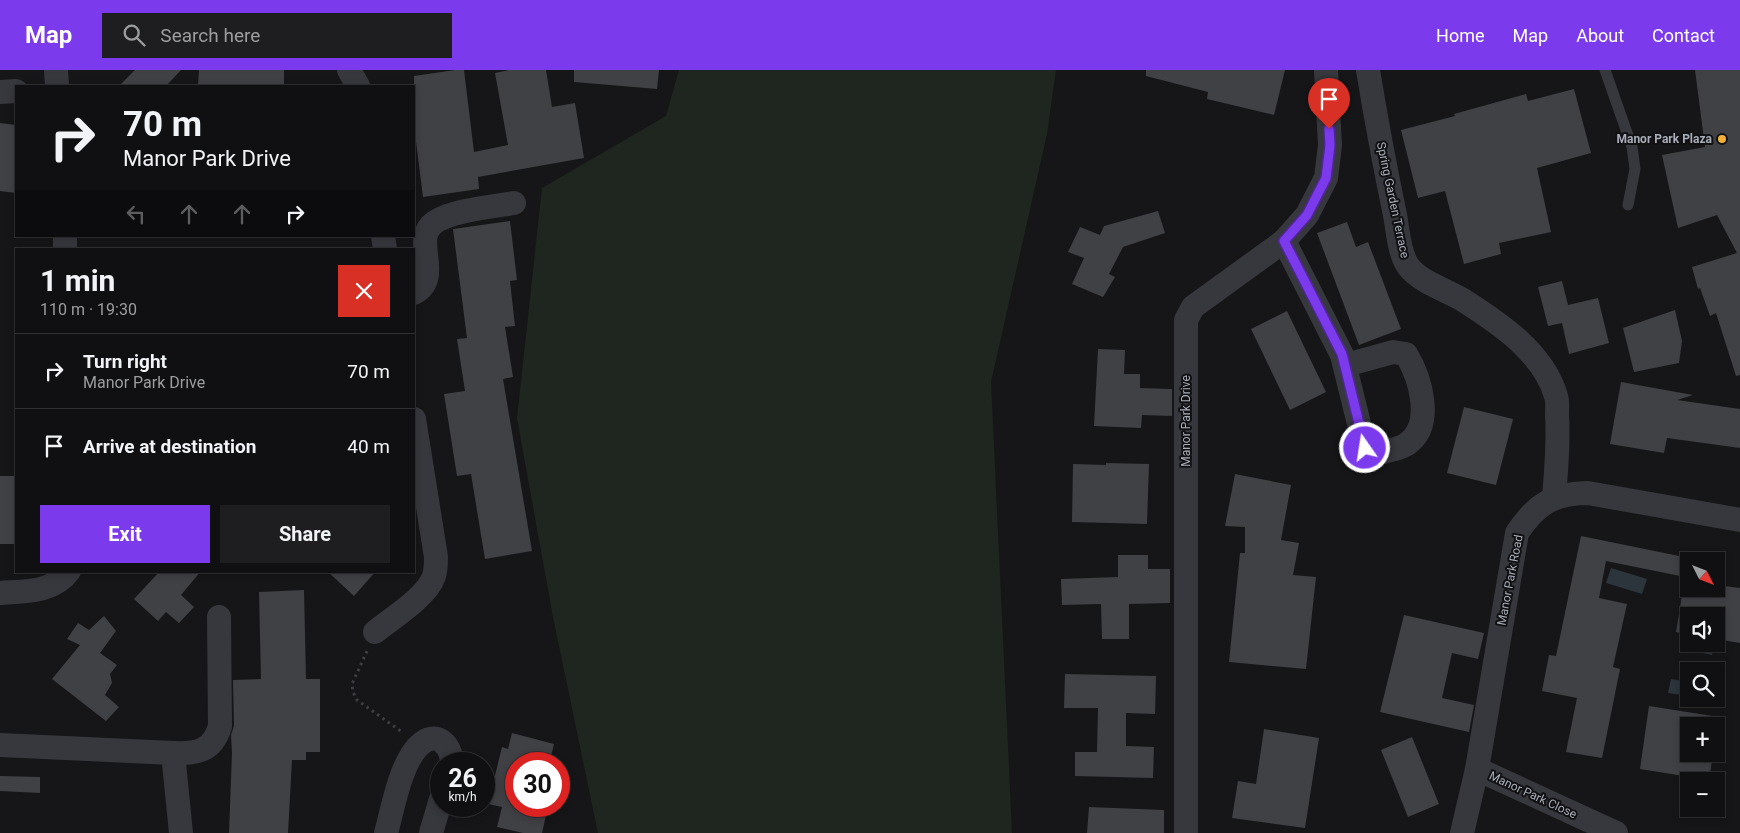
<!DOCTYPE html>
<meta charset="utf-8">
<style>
:root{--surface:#101012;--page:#1e1e20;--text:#f1f3f6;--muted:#9c9d9f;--line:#303032;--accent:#7c3aed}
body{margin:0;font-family:Roboto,sans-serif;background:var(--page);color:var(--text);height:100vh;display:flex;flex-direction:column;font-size:19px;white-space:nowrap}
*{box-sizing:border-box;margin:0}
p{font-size:16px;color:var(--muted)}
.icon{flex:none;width:28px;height:28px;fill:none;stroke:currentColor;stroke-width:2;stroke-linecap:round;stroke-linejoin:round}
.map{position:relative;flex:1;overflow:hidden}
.sheet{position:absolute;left:15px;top:178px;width:400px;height:325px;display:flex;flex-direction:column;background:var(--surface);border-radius:0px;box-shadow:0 2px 8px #0003,0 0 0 1px var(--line)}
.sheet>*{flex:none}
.hud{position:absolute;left:15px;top:15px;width:400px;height:152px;border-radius:0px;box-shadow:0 2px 8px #0003,0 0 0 1px var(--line);background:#101012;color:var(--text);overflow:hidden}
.needle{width:32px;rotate:132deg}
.fabs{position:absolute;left:1680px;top:482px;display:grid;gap:10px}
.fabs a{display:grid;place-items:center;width:45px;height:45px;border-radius:0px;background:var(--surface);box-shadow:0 2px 8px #0003,0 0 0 1px var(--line);font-size:25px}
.speed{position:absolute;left:430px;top:682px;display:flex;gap:10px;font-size:25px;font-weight:700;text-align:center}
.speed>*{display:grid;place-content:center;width:65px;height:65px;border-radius:50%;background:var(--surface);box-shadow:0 2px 8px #0003,0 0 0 1px var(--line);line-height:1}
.speed small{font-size:12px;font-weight:400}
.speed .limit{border:8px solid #d22;background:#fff;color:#111}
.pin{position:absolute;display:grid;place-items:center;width:42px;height:42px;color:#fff;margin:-51px -21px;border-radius:50% 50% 50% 0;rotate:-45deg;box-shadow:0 0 5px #0007}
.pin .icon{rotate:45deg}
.me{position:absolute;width:55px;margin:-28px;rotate:347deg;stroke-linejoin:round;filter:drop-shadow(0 0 4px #0008)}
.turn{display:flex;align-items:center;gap:18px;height:105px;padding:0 25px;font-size:22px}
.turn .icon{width:65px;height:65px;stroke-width:2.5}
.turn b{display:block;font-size:35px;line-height:42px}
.lanes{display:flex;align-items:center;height:48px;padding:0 25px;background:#0003;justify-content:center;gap:25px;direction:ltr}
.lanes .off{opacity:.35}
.round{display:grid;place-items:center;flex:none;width:52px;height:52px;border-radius:0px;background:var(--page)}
.headline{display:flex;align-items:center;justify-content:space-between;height:85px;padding:0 25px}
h1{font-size:30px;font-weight:700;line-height:38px}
.primary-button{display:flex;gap:10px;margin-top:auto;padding:10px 25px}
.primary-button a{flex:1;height:58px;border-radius:0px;background:var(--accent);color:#fff;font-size:20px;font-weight:700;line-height:58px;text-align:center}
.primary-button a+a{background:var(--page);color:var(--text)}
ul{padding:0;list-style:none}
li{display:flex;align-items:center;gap:15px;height:75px;padding:0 25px;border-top:1px solid var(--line)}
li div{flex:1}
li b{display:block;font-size:19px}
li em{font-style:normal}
header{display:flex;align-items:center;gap:30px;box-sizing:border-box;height:70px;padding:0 25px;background:var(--accent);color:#fff}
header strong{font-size:24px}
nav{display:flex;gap:28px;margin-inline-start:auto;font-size:18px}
.search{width:350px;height:45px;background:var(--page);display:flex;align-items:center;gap:12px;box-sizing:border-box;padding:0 18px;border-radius:0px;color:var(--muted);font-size:19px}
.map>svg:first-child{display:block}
</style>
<header>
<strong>Map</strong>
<div class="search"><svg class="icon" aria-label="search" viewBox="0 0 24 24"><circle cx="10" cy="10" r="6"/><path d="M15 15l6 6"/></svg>Search here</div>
<nav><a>Home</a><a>Map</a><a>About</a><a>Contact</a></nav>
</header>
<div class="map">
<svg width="1740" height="763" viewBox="0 0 1740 763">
<rect width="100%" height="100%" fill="#161618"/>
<polygon fill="#1e261f" points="679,0 1056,0 1047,64 991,312 1012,763 598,763 553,547 517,348 542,118 666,46"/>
<g fill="#2c353c">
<polygon points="1611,498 1647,509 1642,524 1606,513"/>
<polygon points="1690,574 1714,574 1712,585 1688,580"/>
<polygon points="1671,609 1689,612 1689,626 1668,623"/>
</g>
<g fill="#404145">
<polygon points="135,0 181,0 166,16 119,16"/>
<polygon points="199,0 284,0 284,16 198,16"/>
<polygon points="455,0 464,0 474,82 508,75 495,3 509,0 546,0 552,37 575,33 584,88 478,107 479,119 423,127 414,56 414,6"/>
<polygon points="574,0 659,0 657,19 574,12"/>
<polygon points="1146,0 1285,0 1274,45 1207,29 1208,22 1146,6"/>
<polygon points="1695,0 1740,0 1740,305 1736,306 1716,243 1710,246 1700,218 1698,219 1692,197 1737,183 1717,145 1678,158 1662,85 1705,77"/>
<polygon points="1574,19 1591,83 1537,98 1551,162 1499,173 1501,184 1464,194 1445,121 1418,128 1401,60 1455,46 1454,44 1526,24 1528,31"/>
<polygon points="0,53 16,55 16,123 0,121"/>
<polygon points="1158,141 1165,163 1123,177 1109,204 1115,207 1103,227 1072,214 1084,188 1068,182 1080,157 1100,165 1104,156"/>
<polygon points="510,151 517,210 510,211 515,256 505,257 513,307 503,309 532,481 485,489 471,404 457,406 444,324 465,321 457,269 467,268 453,159"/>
<polygon points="1347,152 1356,177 1368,172 1401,259 1359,275 1317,163"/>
<polygon points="1562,211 1568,235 1598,228 1609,273 1569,284 1562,253 1548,256 1538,217"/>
<polygon points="1675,240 1682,271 1679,293 1634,302 1623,258"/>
<polygon points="1287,241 1326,322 1290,340 1251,259"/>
<polygon points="1098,279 1125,280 1124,304 1140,304 1140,318 1172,319 1172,346 1142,345 1141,358 1094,356"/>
<polygon points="1621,312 1693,325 1677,330 1740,339 1740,378 1667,368 1664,383 1610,374"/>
<polygon points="1464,337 1513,349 1496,415 1447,403"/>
<polygon points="1106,393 1149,394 1147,454 1072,452 1073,394 1106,395"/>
<polygon points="1235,404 1291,415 1281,470 1299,473 1293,505 1316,507 1306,599 1229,592 1240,483 1245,483 1245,457 1225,456"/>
<rect x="0" y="406" width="16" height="68"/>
<polygon points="1581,466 1689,488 1689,486 1710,490 1710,491 1689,491 1689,519 1716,519 1716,515 1740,518 1740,573 1716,569 1716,546 1689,546 1689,565 1676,562 1685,507 1606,491 1599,528 1627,534 1613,597 1620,599 1602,688 1566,682 1577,628 1542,621 1549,585 1556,586"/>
<polygon points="1118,485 1148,485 1148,499 1170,499 1170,533 1129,534 1129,569 1102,569 1101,534 1062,535 1061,509 1118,507"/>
<polygon points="160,501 201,501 181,525 194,537 179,553 166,542 158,551 134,529"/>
<polygon points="327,501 376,501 354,526"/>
<polygon points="304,520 306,609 320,609 320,682 306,682 306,690 292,690 288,763 229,763 232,683 231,665 234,656 233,610 261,609 259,522"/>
<polygon points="1404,545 1484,563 1478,589 1452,583 1442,628 1474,635 1469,662 1380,642"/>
<polygon points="104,546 116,561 100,583 117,595 110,604 112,613 105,625 119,637 106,651 52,609 80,575 67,569 78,553 89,560"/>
<polygon points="1065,604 1156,606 1155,644 1126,643 1126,676 1154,677 1153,708 1075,706 1075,682 1097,682 1098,638 1064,638"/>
<polygon points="1649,636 1719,647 1716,663 1716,656 1689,656 1689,684 1713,684 1709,710 1640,699"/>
<polygon points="1264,659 1319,668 1305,758 1232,748 1238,711 1256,714"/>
<polygon points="512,663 554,674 549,694 516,694 516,736 548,736 542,763 523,763 497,757 502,737 488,734 502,677 508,679"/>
<polygon points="1412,667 1439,734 1408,747 1381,680"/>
<polygon points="0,706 40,707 40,723 0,721"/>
<polygon points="1089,737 1164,740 1164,763 1087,763"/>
</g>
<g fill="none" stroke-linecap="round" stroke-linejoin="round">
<polyline stroke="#3d3f44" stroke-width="3" stroke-dasharray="2.5 4" stroke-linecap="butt" points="367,581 352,614 353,622 357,630 402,662"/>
<polyline stroke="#37383d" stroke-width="11" points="1605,0 1632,77 1635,99 1628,135"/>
<g stroke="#37383d" stroke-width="24">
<polyline points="56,0 57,16"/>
<polyline points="349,0 358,16"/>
<path d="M1368,0c8,49 17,97 27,145 3,16 4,38 13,51 13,17 37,23 55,34 36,23 80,52 93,96 2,6 1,13 1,19 2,28 -1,55 -3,83"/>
<polyline points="0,22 16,21"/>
<polyline points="65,166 65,179"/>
<polyline points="383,166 385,179"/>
<path d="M1284,171l58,114 23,93 9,6c9,-2 26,-5 33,-10 28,-19 13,-67 -1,-90l-13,-2 -47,13"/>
<path d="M414,223c30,-16 -4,-54 21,-71 18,-12 57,-15 79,-19"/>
<path d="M0,523c24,-2 53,0 69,-22"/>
<path d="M375,562c17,-14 52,-35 59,-56 2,-6 2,-13 2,-19l-22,-138"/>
<polyline points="0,675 173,683 181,763"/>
<path d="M173,683c24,1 40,-2 47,-27l-1,-109"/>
<polyline points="1477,699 1616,763"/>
<path d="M386,763c7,-25 15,-74 36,-90 17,-13 30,5 30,21"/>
<polyline points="431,763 441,729"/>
<polyline points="1186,763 1186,250 1193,237 1284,171 1307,145 1326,108 1330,75 1326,0"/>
<path d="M1462,763l15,-64 40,-236c19,-29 37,-40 71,-40l152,27"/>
</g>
</g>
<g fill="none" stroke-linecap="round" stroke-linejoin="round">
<defs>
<polyline id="route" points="1329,59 1330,75 1326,108 1307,145 1284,171 1342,284 1365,378"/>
</defs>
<use href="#route" stroke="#51269a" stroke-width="12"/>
<use href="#route" stroke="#7c3aed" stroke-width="9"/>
</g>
<circle fill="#f2b134" stroke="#111113" stroke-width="2" cx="1722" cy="69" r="5"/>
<g text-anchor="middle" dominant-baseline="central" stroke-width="4" stroke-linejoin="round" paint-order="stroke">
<g font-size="12" font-weight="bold" fill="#a8adb8" stroke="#111113" text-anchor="end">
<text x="1712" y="69">Manor Park Plaza</text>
</g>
<g font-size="12" fill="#a8adb8" stroke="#111113">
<text transform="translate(1393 130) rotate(78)">Spring Garden Terrace</text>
<text transform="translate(1186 351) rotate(-90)">Manor Park Drive</text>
<text transform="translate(1510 510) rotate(-79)">Manor Park Road</text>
<text transform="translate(1533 725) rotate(25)">Manor Park Close</text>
</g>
</g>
</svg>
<div class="fabs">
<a><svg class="needle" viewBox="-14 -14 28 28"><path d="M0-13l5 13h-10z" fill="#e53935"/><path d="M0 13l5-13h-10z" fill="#9c9d9f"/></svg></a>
<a><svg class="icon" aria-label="sound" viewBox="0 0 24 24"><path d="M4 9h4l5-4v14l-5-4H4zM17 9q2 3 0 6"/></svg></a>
<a><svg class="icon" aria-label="search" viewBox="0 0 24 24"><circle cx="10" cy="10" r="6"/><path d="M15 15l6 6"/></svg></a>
<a>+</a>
<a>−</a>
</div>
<div class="speed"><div>26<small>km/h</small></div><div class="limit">30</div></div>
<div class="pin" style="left:1329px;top:59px;background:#d93025"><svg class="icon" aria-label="arrive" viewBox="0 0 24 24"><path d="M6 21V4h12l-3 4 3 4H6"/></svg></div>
<svg class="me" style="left:1365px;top:378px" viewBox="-20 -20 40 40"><circle r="17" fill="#7c3aed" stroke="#fff" stroke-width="3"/><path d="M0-11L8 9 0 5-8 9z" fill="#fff"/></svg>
<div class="hud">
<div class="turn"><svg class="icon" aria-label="right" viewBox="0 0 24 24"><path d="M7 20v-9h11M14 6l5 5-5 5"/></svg><div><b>70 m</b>Manor Park Drive</div></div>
<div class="lanes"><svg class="icon off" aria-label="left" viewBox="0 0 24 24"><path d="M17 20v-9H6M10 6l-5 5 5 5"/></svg><svg class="icon off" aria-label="ahead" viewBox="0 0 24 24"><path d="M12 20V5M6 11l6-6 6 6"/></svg><svg class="icon off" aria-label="ahead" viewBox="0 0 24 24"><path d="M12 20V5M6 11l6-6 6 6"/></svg><svg class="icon" aria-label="right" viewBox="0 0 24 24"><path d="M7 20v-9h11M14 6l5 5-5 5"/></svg></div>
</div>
<section class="sheet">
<div class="headline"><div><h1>1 min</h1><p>110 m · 19:30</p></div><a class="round" style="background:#d93025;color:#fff"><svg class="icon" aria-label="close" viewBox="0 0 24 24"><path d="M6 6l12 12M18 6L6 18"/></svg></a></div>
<ul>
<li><svg class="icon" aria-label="right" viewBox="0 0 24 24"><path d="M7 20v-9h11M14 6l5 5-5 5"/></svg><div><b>Turn right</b><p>Manor Park Drive</p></div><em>70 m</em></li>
<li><svg class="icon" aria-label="arrive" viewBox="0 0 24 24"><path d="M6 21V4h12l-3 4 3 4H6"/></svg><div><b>Arrive at destination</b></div><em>40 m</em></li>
</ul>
<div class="primary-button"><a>Exit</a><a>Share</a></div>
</section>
</div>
